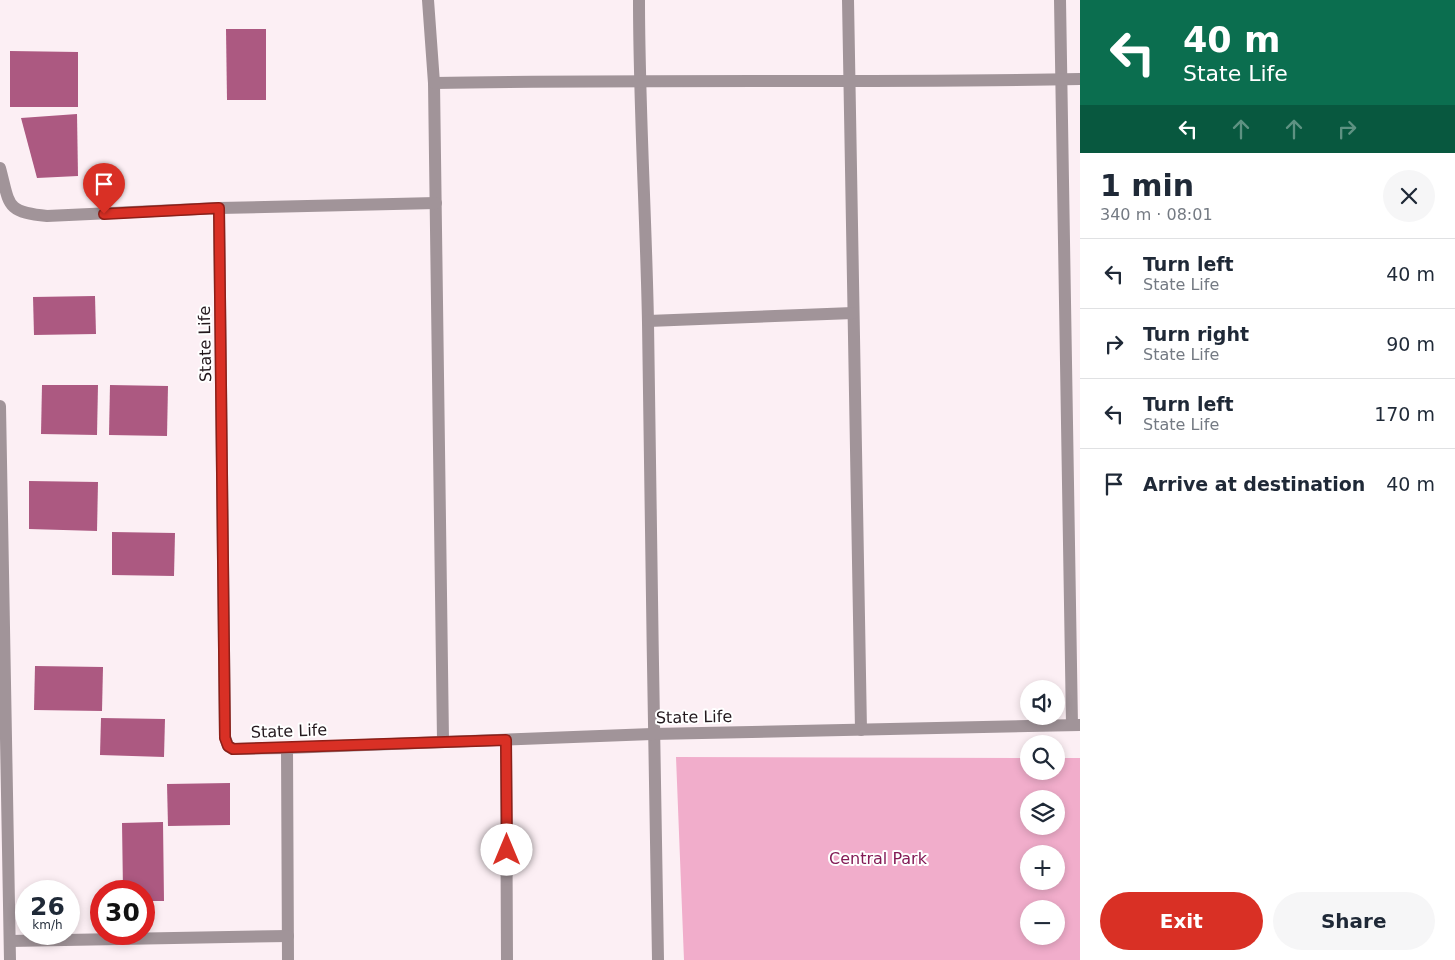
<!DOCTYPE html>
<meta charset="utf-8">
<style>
:root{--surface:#fff;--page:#f6f6f7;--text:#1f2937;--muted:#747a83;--line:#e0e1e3;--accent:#d93025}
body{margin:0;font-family:"DejaVu Sans",sans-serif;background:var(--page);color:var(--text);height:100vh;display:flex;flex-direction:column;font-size:19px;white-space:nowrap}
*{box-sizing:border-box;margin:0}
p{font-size:16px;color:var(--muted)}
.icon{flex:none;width:28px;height:28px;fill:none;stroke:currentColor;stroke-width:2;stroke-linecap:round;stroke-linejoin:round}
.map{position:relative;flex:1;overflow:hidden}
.drawer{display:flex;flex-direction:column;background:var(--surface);width:375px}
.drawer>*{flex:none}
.top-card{background:#0b6e4f;color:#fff;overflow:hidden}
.fabs{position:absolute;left:1020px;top:680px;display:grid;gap:10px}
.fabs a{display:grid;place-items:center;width:45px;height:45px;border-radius:50%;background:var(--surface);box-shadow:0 2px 8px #0003;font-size:25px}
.speed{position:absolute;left:15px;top:880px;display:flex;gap:10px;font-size:25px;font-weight:700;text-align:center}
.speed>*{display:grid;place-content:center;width:65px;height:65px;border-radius:50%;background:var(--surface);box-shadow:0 2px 8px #0003;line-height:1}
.speed small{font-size:12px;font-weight:400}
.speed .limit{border:8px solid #d22;background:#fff;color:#111}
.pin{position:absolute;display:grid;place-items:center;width:42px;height:42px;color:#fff;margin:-51px -21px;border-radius:50% 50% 50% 0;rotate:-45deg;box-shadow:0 0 5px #0007}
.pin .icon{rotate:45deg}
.me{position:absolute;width:55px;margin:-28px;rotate:0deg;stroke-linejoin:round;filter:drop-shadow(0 0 4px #0008)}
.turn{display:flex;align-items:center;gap:18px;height:105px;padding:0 20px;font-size:22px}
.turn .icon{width:65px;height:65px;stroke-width:2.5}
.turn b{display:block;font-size:35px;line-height:42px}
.lanes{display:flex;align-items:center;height:48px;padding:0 20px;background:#0003;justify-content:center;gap:25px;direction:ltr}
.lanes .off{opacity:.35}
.round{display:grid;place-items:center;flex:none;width:52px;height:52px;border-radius:26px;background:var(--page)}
.overview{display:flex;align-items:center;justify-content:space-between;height:85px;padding:0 20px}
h1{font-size:30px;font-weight:600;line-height:38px}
.cta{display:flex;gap:10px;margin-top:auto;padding:10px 20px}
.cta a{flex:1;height:58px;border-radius:30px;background:var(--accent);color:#fff;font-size:20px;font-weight:600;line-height:58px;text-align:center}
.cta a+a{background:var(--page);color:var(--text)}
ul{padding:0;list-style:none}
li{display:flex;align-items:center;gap:15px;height:70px;padding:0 20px;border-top:1px solid var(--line)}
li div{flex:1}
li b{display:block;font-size:19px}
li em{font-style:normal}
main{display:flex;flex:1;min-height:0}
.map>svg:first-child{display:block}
</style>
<main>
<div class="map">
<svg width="1080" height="960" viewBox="0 0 1080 960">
<rect width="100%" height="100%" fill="#fceff4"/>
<path fill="#f1adcb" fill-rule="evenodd" d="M676,757l353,1v13h27v-13h24v202h-396zM1029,799h27v27h-27zM1029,854h27v27h-27zM1029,909h27v27h-27z"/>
<g fill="#ac5981">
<polygon points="226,29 266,29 266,100 227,100"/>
<polygon points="10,51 78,52 78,107 10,107"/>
<polygon points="77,114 78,176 37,178 21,118"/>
<polygon points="95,296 96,334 34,335 33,297"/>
<polygon points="42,385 98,385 97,435 41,434"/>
<polygon points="110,385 168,386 167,436 109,435"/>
<polygon points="29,481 98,482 97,531 29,529"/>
<polygon points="112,532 175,533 174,576 112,575"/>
<polygon points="35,666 103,667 102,711 34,710"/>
<polygon points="101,718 165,719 164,757 100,755"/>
<polygon points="230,783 230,825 168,826 167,784"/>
<polygon points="163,822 164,901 144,901 144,891 123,891 122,823"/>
</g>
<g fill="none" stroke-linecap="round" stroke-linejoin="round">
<g stroke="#a19499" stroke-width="12">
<polyline points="428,0 434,83 443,740"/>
<path d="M639,0c0,108 7,215 9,323 4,212 5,425 10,637"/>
<polyline points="848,0 861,730"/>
<polyline points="1060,0 1072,725"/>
<path d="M434,83c215,-4 430,0 646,-4"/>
<path d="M0,168c10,37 5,44 47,48l172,-8 217,-5"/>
<polyline points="219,208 225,737 228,746 233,749 287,748 652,734 1080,725"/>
<polyline points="648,321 853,313"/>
<polyline points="0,406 10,960"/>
<polyline points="506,740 507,960"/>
<polyline points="287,748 288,960"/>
<polyline points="10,941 288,936"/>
</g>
</g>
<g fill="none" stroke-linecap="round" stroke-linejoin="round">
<defs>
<polyline id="route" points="104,214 219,208 225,738 228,746 233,749 506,740 507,850"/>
</defs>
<use href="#route" stroke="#8d1f18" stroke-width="12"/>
<use href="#route" stroke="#d93025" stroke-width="9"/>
</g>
<g text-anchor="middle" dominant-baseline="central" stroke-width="4" stroke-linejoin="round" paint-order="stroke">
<g font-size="16" fill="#23181d" stroke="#fff">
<text transform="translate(205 344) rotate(-91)">State Life</text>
<text transform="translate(694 717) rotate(-1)">State Life</text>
<text transform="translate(289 731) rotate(-2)">State Life</text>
</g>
<g font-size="16" fill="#831b56" stroke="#fff">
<text x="878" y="858">Central Park</text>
</g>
</g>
</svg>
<div class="fabs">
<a><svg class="icon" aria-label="sound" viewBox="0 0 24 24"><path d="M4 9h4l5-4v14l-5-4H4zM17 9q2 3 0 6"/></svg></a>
<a><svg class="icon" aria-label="search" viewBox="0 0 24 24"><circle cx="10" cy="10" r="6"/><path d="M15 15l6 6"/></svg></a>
<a><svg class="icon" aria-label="layers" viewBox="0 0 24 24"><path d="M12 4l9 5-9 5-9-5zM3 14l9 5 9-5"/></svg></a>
<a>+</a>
<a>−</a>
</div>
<div class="speed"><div>26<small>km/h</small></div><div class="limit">30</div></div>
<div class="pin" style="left:104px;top:214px;background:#d93025"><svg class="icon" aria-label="arrive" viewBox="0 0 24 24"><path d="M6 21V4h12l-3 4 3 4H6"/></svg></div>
<svg class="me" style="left:507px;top:850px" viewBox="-20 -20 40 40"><circle r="19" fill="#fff"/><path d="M0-13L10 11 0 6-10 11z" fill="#d93025"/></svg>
</div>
<section class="drawer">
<div class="top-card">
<div class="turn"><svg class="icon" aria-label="left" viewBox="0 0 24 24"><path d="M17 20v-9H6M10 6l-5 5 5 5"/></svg><div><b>40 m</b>State Life</div></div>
<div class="lanes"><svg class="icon" aria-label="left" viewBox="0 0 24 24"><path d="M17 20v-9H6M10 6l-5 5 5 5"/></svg><svg class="icon off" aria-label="ahead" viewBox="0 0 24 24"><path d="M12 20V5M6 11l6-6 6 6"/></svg><svg class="icon off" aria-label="ahead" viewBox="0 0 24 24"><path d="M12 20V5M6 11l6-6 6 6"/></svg><svg class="icon off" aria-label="right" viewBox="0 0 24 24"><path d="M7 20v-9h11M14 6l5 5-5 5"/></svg></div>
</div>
<div class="overview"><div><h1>1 min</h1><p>340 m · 08:01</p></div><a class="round"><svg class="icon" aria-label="close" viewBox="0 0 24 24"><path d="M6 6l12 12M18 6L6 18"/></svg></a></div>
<ul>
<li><svg class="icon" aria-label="left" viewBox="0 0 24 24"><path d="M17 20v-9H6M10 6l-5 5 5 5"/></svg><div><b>Turn left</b><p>State Life</p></div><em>40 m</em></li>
<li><svg class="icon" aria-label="right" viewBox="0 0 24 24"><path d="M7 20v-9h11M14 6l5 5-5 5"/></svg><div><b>Turn right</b><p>State Life</p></div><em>90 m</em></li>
<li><svg class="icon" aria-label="left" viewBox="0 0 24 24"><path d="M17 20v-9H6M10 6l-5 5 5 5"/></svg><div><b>Turn left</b><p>State Life</p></div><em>170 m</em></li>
<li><svg class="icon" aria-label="arrive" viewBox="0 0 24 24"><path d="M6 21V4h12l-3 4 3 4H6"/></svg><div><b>Arrive at destination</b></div><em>40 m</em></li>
</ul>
<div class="cta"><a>Exit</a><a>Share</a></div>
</section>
</main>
